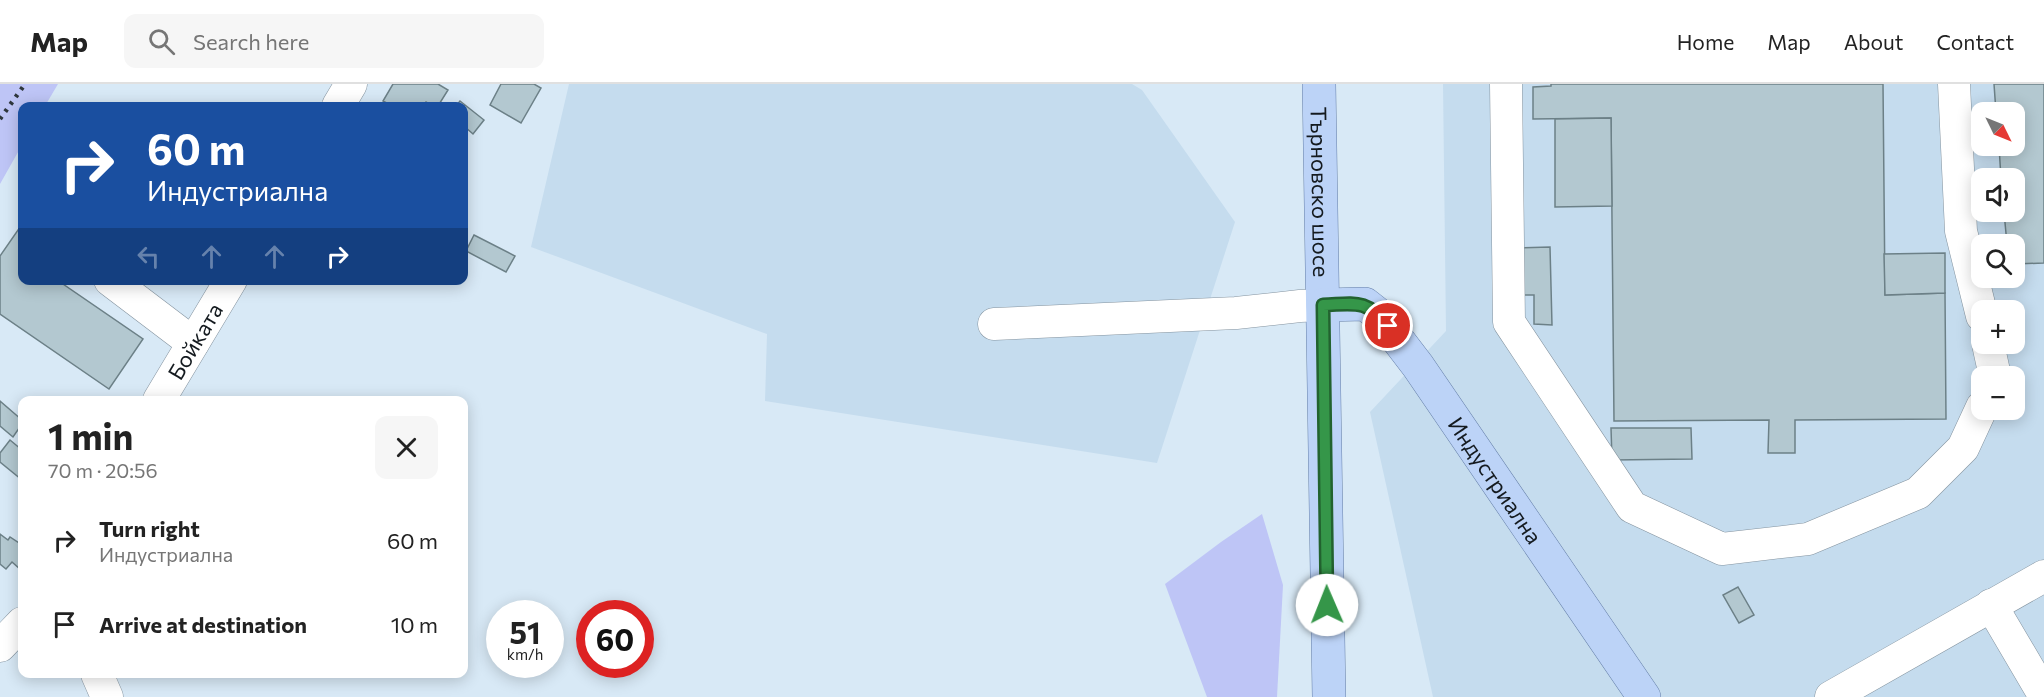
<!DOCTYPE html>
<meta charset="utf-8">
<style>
:root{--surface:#fff;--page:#f6f6f6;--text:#222;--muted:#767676;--line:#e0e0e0}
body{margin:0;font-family:Commissioner,sans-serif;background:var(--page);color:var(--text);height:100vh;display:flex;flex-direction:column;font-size:22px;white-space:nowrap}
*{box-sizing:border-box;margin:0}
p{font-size:20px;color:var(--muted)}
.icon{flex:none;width:33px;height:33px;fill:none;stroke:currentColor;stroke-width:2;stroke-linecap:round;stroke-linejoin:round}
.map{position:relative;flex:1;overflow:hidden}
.panel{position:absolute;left:18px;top:312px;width:450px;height:282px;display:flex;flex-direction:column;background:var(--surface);border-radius:12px;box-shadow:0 3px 15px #0003}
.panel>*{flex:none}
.hud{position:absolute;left:18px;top:18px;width:450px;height:183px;border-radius:12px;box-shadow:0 3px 15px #0003;background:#1a4fa0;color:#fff;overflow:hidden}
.needle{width:39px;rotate:133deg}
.tools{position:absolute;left:1971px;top:18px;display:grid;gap:12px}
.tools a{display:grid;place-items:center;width:54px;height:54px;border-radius:12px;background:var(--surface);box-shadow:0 3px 15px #0003;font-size:30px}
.speed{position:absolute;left:486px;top:516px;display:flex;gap:12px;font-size:30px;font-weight:700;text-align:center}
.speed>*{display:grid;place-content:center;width:78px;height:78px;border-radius:50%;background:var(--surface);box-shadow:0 3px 15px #0003;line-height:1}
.speed small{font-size:15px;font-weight:400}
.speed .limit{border:9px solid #d22;background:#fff;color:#111}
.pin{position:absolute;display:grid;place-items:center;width:51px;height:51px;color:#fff;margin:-26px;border:3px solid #fff;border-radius:50%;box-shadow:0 2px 6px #0007}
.me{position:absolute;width:66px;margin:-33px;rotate:359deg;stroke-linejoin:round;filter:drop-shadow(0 0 4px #0008)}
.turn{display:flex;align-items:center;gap:21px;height:126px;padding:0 30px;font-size:27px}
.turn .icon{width:78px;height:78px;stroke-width:2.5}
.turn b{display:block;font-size:42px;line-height:51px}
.lanes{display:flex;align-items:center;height:57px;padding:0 30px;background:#0003;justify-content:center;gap:30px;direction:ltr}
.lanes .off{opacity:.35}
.round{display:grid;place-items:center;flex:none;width:63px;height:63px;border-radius:12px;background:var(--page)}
.overview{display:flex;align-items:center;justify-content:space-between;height:102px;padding:0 30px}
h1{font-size:36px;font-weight:700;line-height:45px}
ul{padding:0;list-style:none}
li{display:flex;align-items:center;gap:18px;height:84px;padding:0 30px}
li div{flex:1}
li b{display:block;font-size:22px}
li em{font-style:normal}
header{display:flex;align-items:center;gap:36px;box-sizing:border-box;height:84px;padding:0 30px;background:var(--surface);border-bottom:2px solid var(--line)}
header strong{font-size:28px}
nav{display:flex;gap:33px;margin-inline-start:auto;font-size:21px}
.search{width:420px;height:54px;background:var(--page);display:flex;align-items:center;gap:15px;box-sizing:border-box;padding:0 21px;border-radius:12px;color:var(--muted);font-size:22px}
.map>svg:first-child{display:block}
</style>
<header>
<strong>Map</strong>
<div class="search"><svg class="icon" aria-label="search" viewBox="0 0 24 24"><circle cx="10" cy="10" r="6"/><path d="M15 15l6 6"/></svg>Search here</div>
<nav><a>Home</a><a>Map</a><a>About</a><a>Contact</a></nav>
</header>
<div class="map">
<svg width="2044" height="613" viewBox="0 0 2044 613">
<rect width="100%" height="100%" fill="#d8e9f6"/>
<g fill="#c5dcee" fill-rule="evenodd">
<polygon points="569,0 1132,0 1142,6 1235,138 1157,379 765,317 767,250 531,163"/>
<path d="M1443,0h601v613h-611l-63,-285 76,-81zM1982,28h32v34h-32zM1982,94h32v34h-32zM1982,160h32v34h-32zM1982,226h32v34h-32zM1982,292h32v34h-32z"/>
</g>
<g fill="#bec5f6">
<polygon points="0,0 58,0 45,22 22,22 22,61 0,100"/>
<polygon points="1262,430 1283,501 1277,613 1207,613 1165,500 1221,458"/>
</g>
<g fill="#b3c8d0" stroke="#6c8087" stroke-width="1.5">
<polygon points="393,0 438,0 448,6 438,22 433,22 426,18 423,22 409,22 406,21 405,22 392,22 383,17"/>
<polygon points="501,0 534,0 541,4 521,39 490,21"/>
<polygon points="1551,0 1883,0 1885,211 1945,209 1946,335 1795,336 1795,369 1768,369 1769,336 1614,337 1611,34 1533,35 1533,3 1551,2"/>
<polygon points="1994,0 2044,0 2044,179 2014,180 2014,160 2007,160 2004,128 2014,128 2014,94 2001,94 1999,62 2014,62 2014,28 1996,28"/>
<polygon points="460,17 484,36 473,50 464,42 464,22 456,22"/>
<polygon points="1611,34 1612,122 1555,123 1555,35"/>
<polygon points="18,146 22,149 22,196 57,196 143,255 109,305 0,230 0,172"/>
<polygon points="474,151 515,172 506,188 466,167"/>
<polygon points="1550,163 1552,241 1534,240 1534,211 1519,211 1518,164"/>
<polygon points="1945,169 1945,209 1885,211 1884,170"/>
<polygon points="0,317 22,336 22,340 13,353 0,342"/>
<polygon points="1611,344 1691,344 1692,375 1612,376"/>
<polygon points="10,356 22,366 22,396 0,378 0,369"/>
<polygon points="0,450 8,456 10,453 22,461 22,482 20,485 12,478 6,485 0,480"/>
<polygon points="1738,503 1754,531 1739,539 1723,511"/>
</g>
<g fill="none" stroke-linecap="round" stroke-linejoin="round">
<defs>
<g id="minor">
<polyline points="1506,0 1509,238 1632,423 1722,465 1808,455 1918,409 1963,364 1982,323"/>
<polyline points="1954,0 1961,147 1982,232"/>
<polyline points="338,22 351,0"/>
<polyline points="110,196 193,259"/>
<polyline points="994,240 1236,229 1300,222 1323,221"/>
<polyline points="1988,260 1995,292"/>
<path id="s1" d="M159,316l72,-120"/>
<polyline points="1991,521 2044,611"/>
<polyline points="0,562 22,539"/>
<polyline points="97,590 107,613"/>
<polyline points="1831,613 2044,492"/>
</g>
<g id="major">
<path id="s2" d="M1319,0l10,613"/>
<path id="s3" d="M1323,221l42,-1 14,11 39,51 226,331"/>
</g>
</defs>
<use href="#minor" stroke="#84939f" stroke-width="33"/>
<use href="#major" stroke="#657fa8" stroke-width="34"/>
<use href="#minor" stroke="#fff" stroke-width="32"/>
<use href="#major" stroke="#bcd3f7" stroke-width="33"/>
<polyline stroke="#2f373d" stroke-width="4.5" stroke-dasharray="3 6" stroke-linecap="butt" points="0,35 25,0"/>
</g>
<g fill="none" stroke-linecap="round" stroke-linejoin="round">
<defs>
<path id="route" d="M1327,521l-4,-300c31,-1 43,-7 65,21"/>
</defs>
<use href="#route" stroke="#22622f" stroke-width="15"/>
<use href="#route" stroke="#359649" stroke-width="10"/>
</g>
<g text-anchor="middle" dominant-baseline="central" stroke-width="6" stroke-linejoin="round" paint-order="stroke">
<g font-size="22" fill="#141a1f" stroke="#ebf6fd">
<text stroke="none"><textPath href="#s2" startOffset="108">Търновско шосе</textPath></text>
<text stroke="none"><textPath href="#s1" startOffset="69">Бойката</textPath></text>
<text stroke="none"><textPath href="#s3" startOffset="262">Индустриална</textPath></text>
</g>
</g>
</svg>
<div class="tools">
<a><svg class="needle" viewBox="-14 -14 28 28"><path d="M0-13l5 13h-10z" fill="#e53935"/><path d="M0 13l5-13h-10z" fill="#767676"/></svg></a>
<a><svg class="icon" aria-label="sound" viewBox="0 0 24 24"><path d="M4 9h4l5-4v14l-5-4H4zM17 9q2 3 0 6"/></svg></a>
<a><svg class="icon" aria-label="search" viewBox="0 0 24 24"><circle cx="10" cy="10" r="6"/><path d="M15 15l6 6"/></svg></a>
<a>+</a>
<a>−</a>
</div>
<div class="speed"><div>51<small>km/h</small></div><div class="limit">60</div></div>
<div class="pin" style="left:1388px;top:242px;background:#d93025"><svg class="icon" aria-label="arrive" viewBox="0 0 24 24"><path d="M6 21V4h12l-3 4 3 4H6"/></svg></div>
<svg class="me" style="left:1327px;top:521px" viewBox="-20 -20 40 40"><circle r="19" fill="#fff"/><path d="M0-13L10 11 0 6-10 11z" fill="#359649"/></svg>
<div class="hud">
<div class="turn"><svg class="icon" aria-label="right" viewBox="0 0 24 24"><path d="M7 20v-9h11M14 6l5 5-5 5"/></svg><div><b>60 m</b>Индустриална</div></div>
<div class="lanes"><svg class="icon off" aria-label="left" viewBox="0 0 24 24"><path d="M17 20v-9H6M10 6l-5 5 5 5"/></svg><svg class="icon off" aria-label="ahead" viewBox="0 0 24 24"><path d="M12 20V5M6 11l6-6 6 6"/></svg><svg class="icon off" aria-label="ahead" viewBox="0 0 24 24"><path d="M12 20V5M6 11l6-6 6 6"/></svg><svg class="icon" aria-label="right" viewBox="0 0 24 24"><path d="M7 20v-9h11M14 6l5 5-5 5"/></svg></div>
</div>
<section class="panel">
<div class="overview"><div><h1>1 min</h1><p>70 m · 20:56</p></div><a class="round"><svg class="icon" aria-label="close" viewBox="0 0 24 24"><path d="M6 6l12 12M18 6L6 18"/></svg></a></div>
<ul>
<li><svg class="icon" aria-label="right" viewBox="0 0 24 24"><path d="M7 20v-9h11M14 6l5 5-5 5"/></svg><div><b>Turn right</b><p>Индустриална</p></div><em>60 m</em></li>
<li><svg class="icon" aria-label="arrive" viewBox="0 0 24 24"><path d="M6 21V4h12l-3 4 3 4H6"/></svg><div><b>Arrive at destination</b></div><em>10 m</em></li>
</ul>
</section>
</div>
